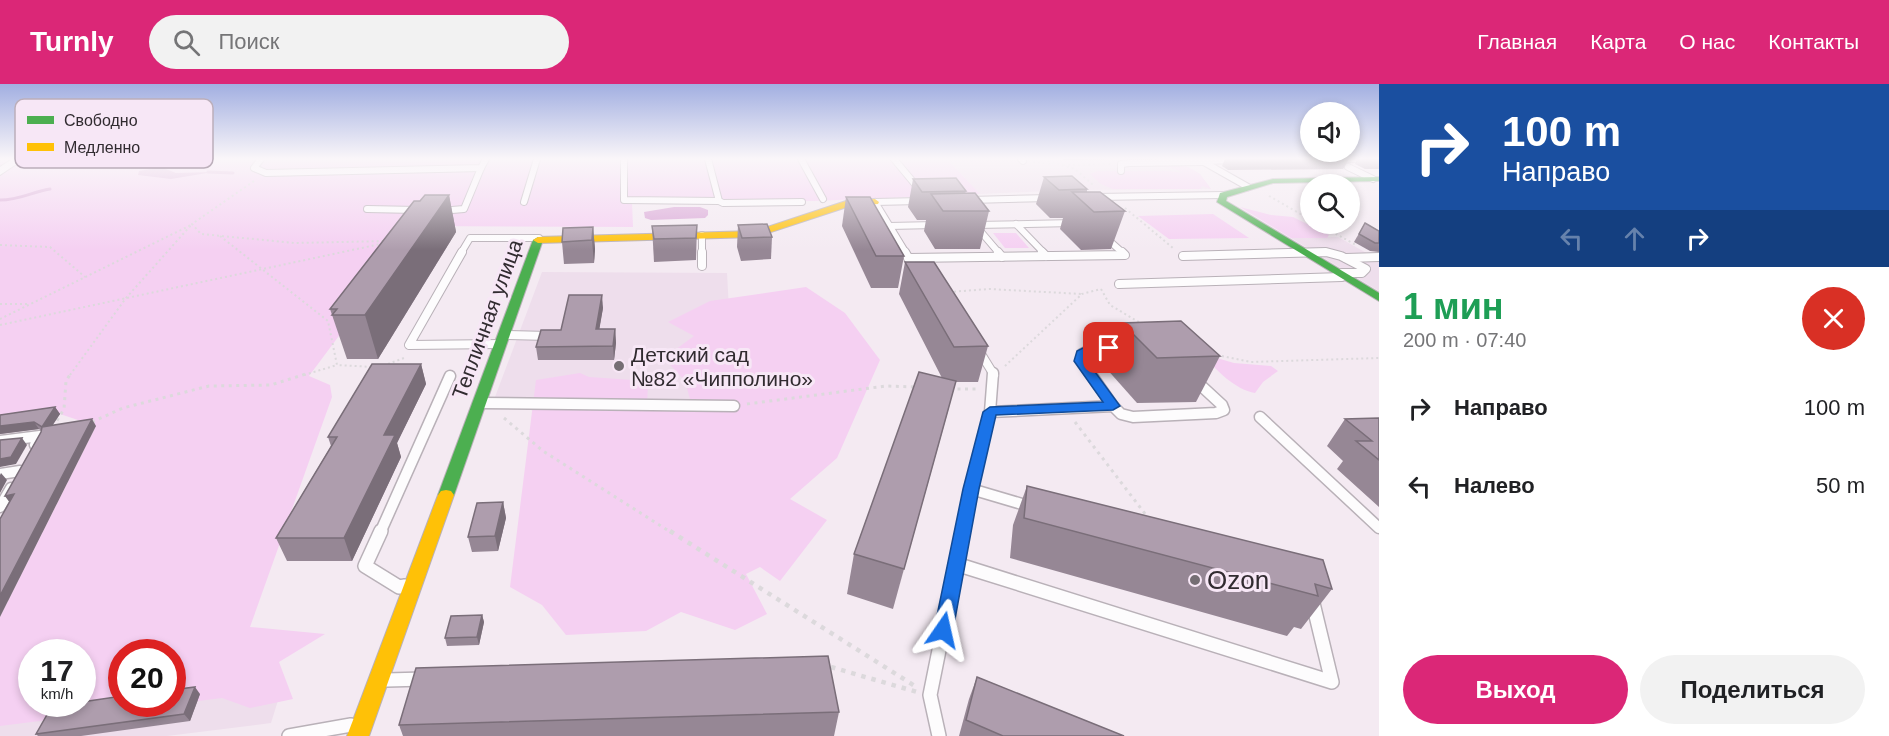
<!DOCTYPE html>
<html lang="ru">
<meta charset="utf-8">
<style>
:root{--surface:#fff;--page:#f2f2f2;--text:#202124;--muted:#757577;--accent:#db2777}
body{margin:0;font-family:Helvetica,sans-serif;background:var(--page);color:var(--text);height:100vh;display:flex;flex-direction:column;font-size:22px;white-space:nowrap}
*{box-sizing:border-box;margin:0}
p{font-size:20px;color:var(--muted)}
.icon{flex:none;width:33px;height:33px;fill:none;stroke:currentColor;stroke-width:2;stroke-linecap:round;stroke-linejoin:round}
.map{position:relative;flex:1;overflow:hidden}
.side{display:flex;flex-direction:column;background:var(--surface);width:510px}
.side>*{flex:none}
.guide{background:#1a4fa0;color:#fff;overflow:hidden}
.tools{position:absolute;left:1300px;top:18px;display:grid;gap:12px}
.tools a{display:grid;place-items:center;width:60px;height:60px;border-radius:50%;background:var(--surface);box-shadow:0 3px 9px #0003;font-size:30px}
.speed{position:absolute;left:18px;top:555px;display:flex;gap:12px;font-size:30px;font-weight:700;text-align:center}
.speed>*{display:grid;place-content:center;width:78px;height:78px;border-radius:50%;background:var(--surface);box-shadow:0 3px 9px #0003;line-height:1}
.speed small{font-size:15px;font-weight:400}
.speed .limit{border:9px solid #d22;background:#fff;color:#111}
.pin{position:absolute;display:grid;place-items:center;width:51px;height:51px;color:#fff;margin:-26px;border-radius:12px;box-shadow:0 3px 9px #0006}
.me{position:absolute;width:66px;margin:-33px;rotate:11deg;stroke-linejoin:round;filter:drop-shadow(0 0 4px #0008)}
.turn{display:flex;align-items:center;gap:21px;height:126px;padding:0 24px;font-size:27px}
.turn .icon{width:78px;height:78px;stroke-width:2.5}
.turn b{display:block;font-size:42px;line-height:51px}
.lanes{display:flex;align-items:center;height:57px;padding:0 24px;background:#0003;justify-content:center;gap:30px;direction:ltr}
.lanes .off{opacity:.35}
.round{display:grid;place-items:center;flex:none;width:63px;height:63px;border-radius:32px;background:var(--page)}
.summary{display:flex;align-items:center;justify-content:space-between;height:102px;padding:0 24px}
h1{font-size:36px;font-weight:800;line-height:45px;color:#1e9e55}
.cta{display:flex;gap:12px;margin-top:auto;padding:12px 24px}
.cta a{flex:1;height:69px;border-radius:36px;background:var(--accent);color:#fff;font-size:24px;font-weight:800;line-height:69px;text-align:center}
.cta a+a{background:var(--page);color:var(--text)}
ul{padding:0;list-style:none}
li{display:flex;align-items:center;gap:18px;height:78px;padding:0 24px}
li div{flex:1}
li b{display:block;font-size:22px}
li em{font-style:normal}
header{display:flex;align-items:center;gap:36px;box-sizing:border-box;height:84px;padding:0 30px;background:var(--accent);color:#fff}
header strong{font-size:28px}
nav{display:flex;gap:33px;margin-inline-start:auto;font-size:21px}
.search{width:420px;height:54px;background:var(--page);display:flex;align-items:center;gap:15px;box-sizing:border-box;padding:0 21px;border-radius:33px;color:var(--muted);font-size:22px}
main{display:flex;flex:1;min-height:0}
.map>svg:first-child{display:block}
</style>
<header>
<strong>Turnly</strong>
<div class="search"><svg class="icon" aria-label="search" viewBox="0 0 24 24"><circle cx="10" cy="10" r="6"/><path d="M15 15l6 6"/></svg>Поиск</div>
<nav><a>Главная</a><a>Карта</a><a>О нас</a><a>Контакты</a></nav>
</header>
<main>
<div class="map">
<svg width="1379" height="652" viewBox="0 0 1379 652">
<rect width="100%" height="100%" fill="#f4eaf2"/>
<g fill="#eedeec">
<polygon points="947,75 1173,75 1200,90 1211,105 1071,106 980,110"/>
<polygon points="1338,153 1379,176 1379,207 1291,154"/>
<polygon points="542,188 727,189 734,316 495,313"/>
<polygon points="284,597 271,639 167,652 0,652 0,620 172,620"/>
</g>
<g fill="#f5d0f2" fill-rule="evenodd">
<path d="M0,75h947l33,35 -166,7 -182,2 1,24 -212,-1 -112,150 21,9 2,12 -82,230 75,7 -46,28 14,37 -43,9 -28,-10 -222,28v-109l96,-191 -36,-12 -60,8zM32,568h50v52h-50zM122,568h50v52h-50z"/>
<path d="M1181,79l19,11 11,15 -9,-3 -2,3h-87l-12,-5 -11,-10 7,-3h73l12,2c-7,-7 -17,-4 -25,-9z"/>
<polygon points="1240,123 1271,131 1293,133 1329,151 1327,154 1291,154"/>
<polygon points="1213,130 1249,154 1169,155 1138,132"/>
<polygon points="993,149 1016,149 1029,164 1005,164"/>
<polygon points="806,203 845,229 880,276 837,374 790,415 827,436 780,497 760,483 746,490 767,530 735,546 681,528 646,547 566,551 542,521 510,503 536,296 580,289 589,293 648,297 647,324 693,326 685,297 664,274 694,252 668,238 710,217"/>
<path d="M1203,270l31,9 37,3 7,5 -15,11 -8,11c-19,-3 -40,-23 -52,-39z"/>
</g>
<g fill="#daa8d7">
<polygon points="161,83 176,89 213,88 171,95 138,91 139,87"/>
<polygon points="674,123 700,123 708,126 708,131 705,134 651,136 645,134 644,128"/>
</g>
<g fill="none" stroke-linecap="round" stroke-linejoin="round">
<g stroke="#daa8d7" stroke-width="3">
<polyline points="208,88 233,89"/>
<path d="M0,116c20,0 31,-8 50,-11"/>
</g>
<defs>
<g id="lane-far3">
<polyline points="261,75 254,84 266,89 481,84 486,75"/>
<polyline points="624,75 624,116 719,117"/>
<polyline points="708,75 719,117 723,119 802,118"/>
<polyline points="801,75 823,115"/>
<polyline points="894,75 919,105"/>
<polyline points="1021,75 1023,77"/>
<polyline points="1337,75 1361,75"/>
<polyline points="1236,76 1202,77 1248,103"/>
<polyline points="1348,83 1373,95"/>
<polyline points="1121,87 1121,80 1129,79 1204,78"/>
<polyline points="1096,113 1223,111"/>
<polyline points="970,116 1049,114"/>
<polyline points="524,118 537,75"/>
<polyline points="875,118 906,169"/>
<polyline points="875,118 920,117"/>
<polyline points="367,125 417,126"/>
<polyline points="440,127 464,125 481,84"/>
<polyline points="1016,140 1044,169"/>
<polyline points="976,141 1073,139"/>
<polyline points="889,142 935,141"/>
<polyline points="976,142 999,169"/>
<polyline points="702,151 702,169"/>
<polyline points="1105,153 1123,169"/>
<polyline points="461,169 470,154 539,154"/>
<polyline points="1274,169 1331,169"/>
</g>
<g id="lane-far2">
<polyline points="462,168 409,261 501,260"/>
<polyline points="702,168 702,182"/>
<polyline points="905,168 916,187"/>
<polyline points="998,168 1002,173"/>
<polyline points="1042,168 1046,172"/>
<polyline points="1183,172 1326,168 1341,172 1366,185 1362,189 1342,189"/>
<polyline points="908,174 1125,171 1122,168"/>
<polyline points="1346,174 1379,173"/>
<polyline points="1119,200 1342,193"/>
<polyline points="506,251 549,252"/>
<polyline points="978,265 994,291"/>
<polyline points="1091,291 1081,277 1081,269 1091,264 1124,264"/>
</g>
<g id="lane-far1">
<polyline points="1090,289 1113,322"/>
<polyline points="481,319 734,322"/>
<polyline points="990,328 1113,322 1121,330 1133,333 1216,329 1224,326 1222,321 1196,297"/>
<polyline points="1260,333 1379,444"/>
<polyline points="0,357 40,352 35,361"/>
<polyline points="0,390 20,387"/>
<polyline points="971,405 1032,423"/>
<polyline points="0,423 11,404"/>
<polyline points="380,449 450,292"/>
<polyline points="962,449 990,328 993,289"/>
</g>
<g id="lane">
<polyline points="381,447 365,482 399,503 405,502"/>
<polyline points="956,480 1332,598 1312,515"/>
<polyline points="387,596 424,595"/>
<polyline points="289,652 351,641"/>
<polyline points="939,652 930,611 963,447"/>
</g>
<polygon id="street" points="12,75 24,75 0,91 0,83"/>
<g id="fast">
<polygon points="1379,93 1379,97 1273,99 1227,113 1226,117 1379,209 1379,217 1217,118 1220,109 1273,95"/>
<polygon points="538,153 543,156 454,411 451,415 441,415 438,411 533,156"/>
</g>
<g id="slow">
<polygon points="875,115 879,118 878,120 850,122 756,153 538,159 533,156 538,153 755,147 846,117"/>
<polygon points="446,406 451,407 454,411 369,652 347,652 438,411 441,407"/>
</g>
</defs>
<use href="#lane-far3" stroke="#b9b1b8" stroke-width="8"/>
<use href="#lane-far2" stroke="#b9b1b8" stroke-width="10"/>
<use href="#lane-far1" stroke="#b9b1b8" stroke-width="13"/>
<use href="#lane" stroke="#b9b1b8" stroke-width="16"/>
<use href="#street" stroke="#b9b1b8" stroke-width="2"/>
<use href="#fast" stroke="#b9b1b8" stroke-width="2"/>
<use href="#slow" stroke="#b9b1b8" stroke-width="2"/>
<g stroke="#dcd9dc" stroke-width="2" stroke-dasharray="2 3" stroke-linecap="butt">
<polyline points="1043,75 1075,85 1093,101"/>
<polyline points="1033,78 1051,80"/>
<polyline points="1063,81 1110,80"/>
<polyline points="254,97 192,140 201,150 295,159 387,157"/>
<polyline points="1269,112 1311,136"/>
<polyline points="1125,124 1173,164"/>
<polyline points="1318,140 1356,161"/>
<polyline points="220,152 328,237 337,281 373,283"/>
<polyline points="0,161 50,163 85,193"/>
<polyline points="1101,205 1110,221 1142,240"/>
<polyline points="949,208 989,205 1082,210"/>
<polyline points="0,220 28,220"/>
<polyline points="0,235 191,141"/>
<polyline points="0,241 385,159"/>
<polyline points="1217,271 1251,278 1379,274"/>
<polyline points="388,280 404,274"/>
<polyline points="1005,282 1082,210 1101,205"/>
<polyline points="70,291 126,214 192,140"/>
<polyline points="304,291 337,281"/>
</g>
<g stroke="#dcd9dc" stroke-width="3" stroke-dasharray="3 4.5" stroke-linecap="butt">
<polyline points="950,305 980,305"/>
<polyline points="747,320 886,302 917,303"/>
<polyline points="504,334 543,367 672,449"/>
<polyline points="92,338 123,324 209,302 271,301 309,289"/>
<polyline points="1075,338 1149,435"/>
<polyline points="53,343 64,325 66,297 71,289"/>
</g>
<g stroke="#dcd9dc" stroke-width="4.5" stroke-dasharray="4.5 6" stroke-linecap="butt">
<polyline points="670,447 918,604"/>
<polyline points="831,583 917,608"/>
</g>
<use href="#lane-far3" stroke="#fdfcfd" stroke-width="6"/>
<use href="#lane-far2" stroke="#fdfcfd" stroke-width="8"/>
<use href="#lane-far1" stroke="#fdfcfd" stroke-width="10"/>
<use href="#lane" stroke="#fdfcfd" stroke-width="13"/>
<use href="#street" fill="#fdfcfd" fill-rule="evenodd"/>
<use href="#fast" fill="#4caf50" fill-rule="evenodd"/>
<use href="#slow" fill="#ffc107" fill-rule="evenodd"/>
</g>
<g fill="#968795">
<polygon points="1063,75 1124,75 1064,76"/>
<polygon points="1225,75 1349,75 1343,85 1228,86 1222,82"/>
<polygon points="1357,75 1379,75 1379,85 1365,85 1355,80"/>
<polygon points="1044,93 1087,105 1087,108 1125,127 1111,165 1081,166 1060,145 1063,134 1050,134 1036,120"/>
<polygon points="913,95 966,107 965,110 989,127 980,165 935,165 924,147 926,136 917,136 908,123"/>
<polygon points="449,111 456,148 378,275 347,275 330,225 420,117"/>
<polygon points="846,113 904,172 898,204 871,204 842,142"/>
<polygon points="1365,139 1379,147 1379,168 1370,167 1354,158"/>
<polygon points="697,141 696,176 654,178 652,142"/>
<polygon points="738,141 772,153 771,175 741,177 737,163"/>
<polygon points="593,143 595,165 594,179 564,180 562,158"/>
<polygon points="905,178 988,262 978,298 955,298 893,525 847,510 854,470 942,294 899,210"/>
<polygon points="603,224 599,245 615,245 616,259 614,276 538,276 536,263 561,246"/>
<polygon points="1122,239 1220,272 1196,318 1137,319 1105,283"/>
<polygon points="421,280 426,300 397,359 401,373 352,477 287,477 276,454 331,362 328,353"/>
<polygon points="55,323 60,330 52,341 96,342 10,418 5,412 42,347 39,345 0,350 0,331"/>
<polygon points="1379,334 1379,423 1337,385 1343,377 1327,362 1345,335"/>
<polygon points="1027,402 1332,505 1301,545 1294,543 1287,552 1010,474 1013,441"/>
<polygon points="503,418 506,434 498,467 472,468 468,453"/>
<polygon points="482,531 484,538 479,561 447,562 445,554"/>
<polygon points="977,593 1124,652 959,652 969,615"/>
<polygon points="200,610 190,637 81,652 38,652 36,650"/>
<polygon points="839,628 834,652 403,652 399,641"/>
</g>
<g fill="#7a6e79">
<polygon points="449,111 456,148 378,275 365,231"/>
<polygon points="593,143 595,165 594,179 592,156"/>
<polygon points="602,211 603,224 597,259 596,245"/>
<polygon points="615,245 616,259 614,276 613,262"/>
<polygon points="421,280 426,300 397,359 401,373 352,477 344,454 384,351"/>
<polygon points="956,297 946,334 893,525 904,485"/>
<polygon points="55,323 60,330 47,350 42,343"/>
<polygon points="92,335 96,342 0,533 0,512"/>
<polygon points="34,338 39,345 0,350 0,342"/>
<polygon points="22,354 27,361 16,380 0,383 0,375"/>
<polygon points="1,389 7,396 0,409 0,391"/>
<polygon points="14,410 10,419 5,412"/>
<polygon points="503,418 506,434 498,467 495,452"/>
<polygon points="482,531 484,538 479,561 477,553"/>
<polygon points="195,603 200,610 190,637 184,630"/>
</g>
<g fill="#ae9dad" stroke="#7a6e79" stroke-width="1.5">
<polygon points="1072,92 1087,105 1059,106 1044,93"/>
<polygon points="956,94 966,107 922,108 913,95"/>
<polygon points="1072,108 1100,108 1125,127 1094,128"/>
<polygon points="975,109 989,127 943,127 931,110"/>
<polygon points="425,111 449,111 365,231 332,231 337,225 330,225 414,117 420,117"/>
<polygon points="846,113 870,113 904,172 876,172"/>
<polygon points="1365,139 1379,147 1379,159 1375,159 1359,150"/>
<polygon points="767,140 772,153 742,154 738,141"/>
<polygon points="697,141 696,154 654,155 652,142"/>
<polygon points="593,143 592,156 562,158 563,144"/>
<polygon points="905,178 934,178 988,262 954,263"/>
<polygon points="569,211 602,211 596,245 615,245 613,262 536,263 541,246 561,246"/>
<polygon points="1181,237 1220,272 1157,274 1122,239"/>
<polygon points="372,280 421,280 384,351 395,351 344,454 276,454 337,353 328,353"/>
<polygon points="919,288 956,297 904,485 854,470"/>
<polygon points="55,323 42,343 34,338 0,342 0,331"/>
<polygon points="1379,334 1379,376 1356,357 1372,357 1345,335"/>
<polygon points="92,335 0,512 0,435 14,410 5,412 41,348 42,343"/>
<polygon points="22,354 11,373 0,375 0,356"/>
<polygon points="1027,402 1323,476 1332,505 1315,500 1318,512 1024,434"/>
<polygon points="503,418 495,452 468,453 477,419"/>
<polygon points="482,531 477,553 445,554 451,532"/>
<polygon points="828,572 839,628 399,641 416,584"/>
<polygon points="977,593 1124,652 1003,652 966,636"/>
<polygon points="195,603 184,630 36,650 52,622 68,620 82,620 82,618 122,612 122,620 172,620 172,606"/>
</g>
<linearGradient id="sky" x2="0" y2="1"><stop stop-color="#a2afe1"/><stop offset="0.45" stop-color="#faf6f9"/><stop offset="1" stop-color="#faf6f9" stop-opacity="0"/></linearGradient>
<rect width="1379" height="166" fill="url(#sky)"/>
<path fill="#1a73e8" stroke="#114b97" stroke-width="1.5" d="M1091,260h18l6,4c-7,7 -19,2 -28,7v6l33,45 -7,4 -117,5 -17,74 -26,141 -3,5 -7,3 -6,-3 -3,-5 29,-141 20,-77 7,-5 113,-5 -29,-41 3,-10z"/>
<g fill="#756e74" stroke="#f7e7f6" stroke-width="2">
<circle cx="619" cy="282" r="6"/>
<circle cx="1195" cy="496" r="6"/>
</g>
<g text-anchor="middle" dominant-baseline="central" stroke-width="6" stroke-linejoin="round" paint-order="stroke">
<g font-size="21" fill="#312b30" stroke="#f7e7f6">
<text transform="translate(487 235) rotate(-70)">Тепличная улица</text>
</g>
<g font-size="21" fill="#312b30" stroke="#f7e7f6" text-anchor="start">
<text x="631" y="270">Детский сад<tspan x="631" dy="24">№82 «Чипполино»</tspan></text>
</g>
<g font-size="26" fill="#312b30" stroke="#f7e7f6" text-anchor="start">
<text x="1207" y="496">Ozon</text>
</g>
</g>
<rect x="15" y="15" width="198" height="69" rx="9" fill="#f7e7f6" stroke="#bcafbb" stroke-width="1.5"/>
<rect x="27" y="32" width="27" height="8" fill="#4caf50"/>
<rect x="27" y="59" width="27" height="8" fill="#ffc107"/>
<g font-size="16" fill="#312b30">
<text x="64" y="42">Свободно</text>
<text x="64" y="69">Медленно</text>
</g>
</svg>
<div class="tools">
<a><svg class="icon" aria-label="sound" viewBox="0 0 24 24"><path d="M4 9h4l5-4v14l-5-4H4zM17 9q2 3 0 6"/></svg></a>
<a><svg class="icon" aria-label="search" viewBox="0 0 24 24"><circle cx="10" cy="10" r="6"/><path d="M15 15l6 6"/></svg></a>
</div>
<div class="speed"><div>17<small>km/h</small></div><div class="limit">20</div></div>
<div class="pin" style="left:1109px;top:264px;background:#d93025"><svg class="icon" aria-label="arrive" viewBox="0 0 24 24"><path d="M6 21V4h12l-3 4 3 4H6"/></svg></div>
<svg class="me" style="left:943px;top:546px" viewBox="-20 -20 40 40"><path d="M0-17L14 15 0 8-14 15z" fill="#1a73e8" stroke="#fff" stroke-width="4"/></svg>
</div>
<section class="side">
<div class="guide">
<div class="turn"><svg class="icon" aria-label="right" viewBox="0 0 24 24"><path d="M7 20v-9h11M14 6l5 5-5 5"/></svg><div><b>100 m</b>Направо</div></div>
<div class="lanes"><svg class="icon off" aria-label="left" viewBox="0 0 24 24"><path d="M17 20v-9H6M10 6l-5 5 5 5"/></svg><svg class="icon off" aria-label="ahead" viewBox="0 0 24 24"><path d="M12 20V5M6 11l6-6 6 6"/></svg><svg class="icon" aria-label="right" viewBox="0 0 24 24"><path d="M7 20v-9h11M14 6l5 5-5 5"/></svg></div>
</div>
<div class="summary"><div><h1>1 мин</h1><p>200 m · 07:40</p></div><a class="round" style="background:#d93025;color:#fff"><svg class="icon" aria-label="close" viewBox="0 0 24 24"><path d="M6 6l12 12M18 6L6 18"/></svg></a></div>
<ul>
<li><svg class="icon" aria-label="right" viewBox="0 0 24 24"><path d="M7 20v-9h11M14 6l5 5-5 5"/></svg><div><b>Направо</b></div><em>100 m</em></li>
<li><svg class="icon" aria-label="left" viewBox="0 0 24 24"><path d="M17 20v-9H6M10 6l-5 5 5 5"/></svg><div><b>Налево</b></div><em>50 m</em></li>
</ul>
<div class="cta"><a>Выход</a><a>Поделиться</a></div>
</section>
</main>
